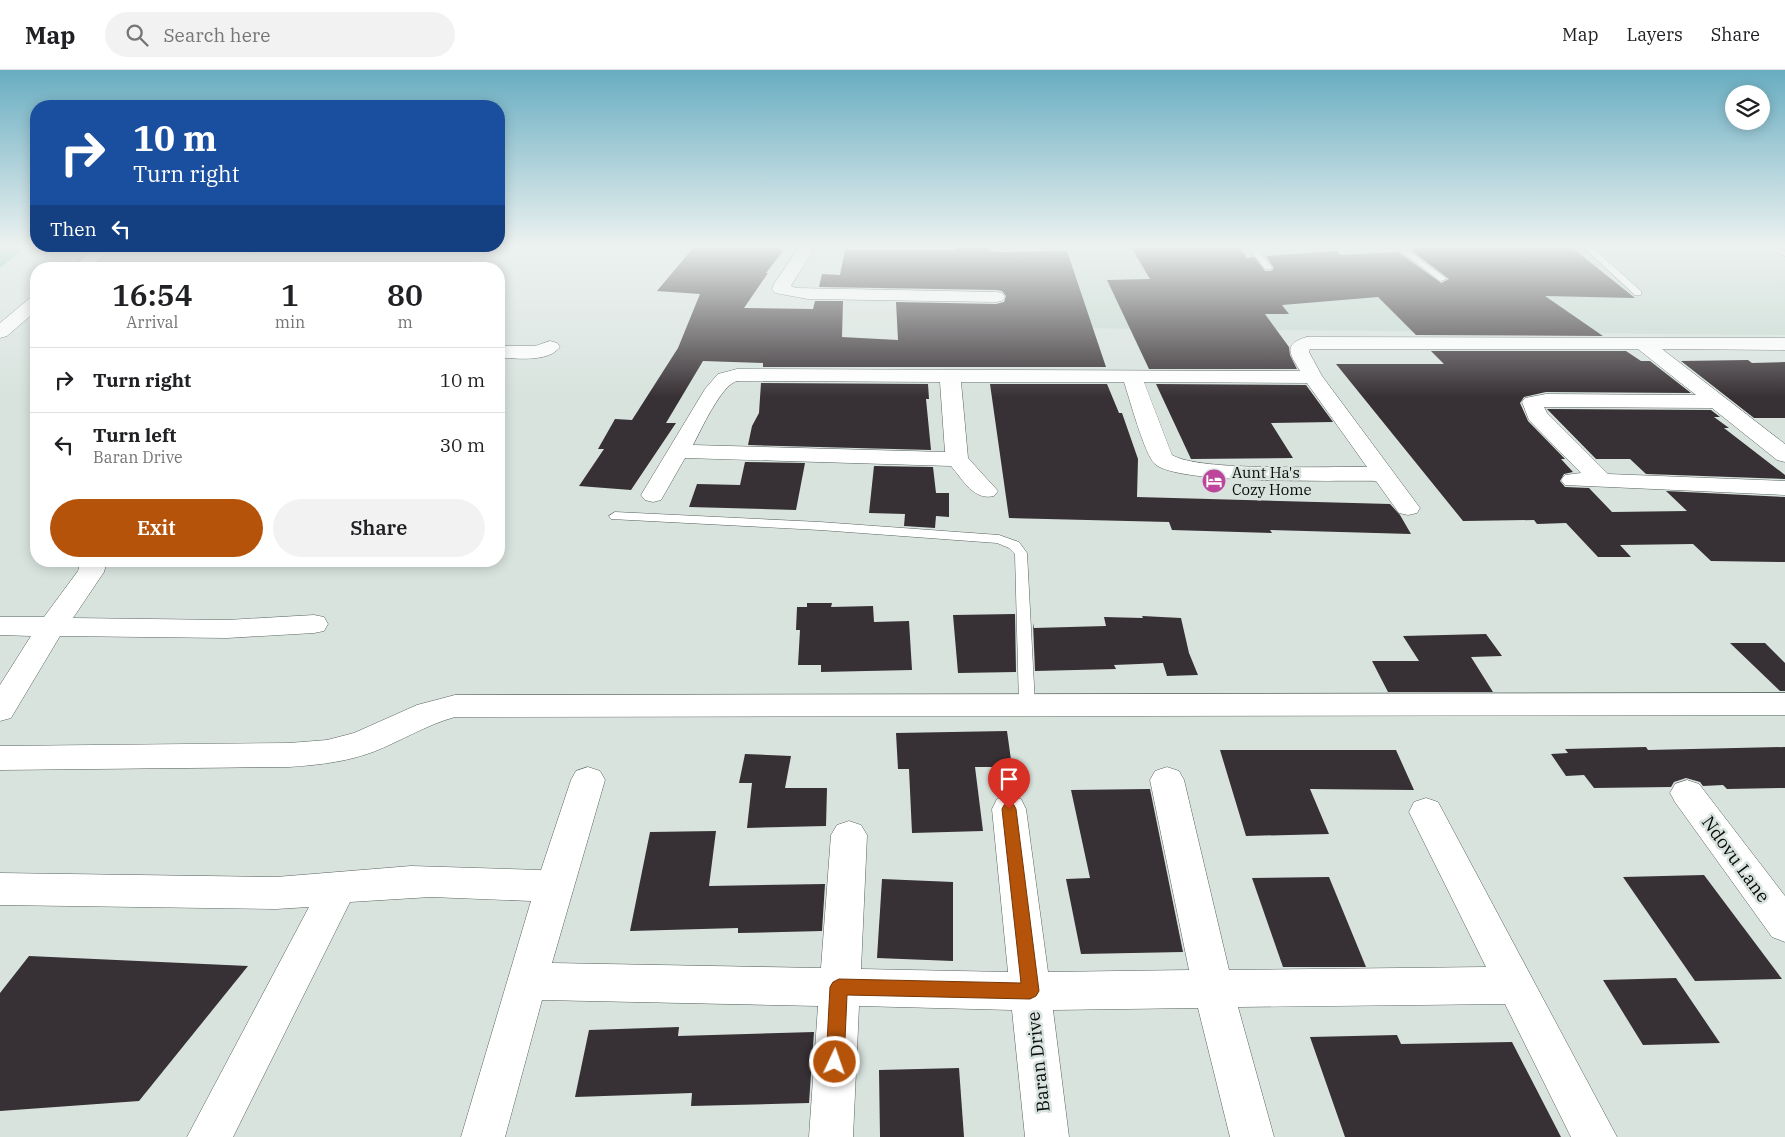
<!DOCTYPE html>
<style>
:root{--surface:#fff;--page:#f2f2f2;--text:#202124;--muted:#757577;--line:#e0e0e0;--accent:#b45309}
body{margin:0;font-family:"IBM Plex Serif",serif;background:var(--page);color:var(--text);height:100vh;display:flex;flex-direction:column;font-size:19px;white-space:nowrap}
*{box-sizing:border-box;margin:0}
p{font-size:16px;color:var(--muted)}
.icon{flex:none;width:28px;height:28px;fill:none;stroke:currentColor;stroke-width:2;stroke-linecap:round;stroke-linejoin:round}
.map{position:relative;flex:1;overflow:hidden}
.sheet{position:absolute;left:30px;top:192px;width:475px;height:305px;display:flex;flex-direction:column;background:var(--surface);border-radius:20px;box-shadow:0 2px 12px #0003}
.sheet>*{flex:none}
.hud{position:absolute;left:30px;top:30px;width:475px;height:152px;border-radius:20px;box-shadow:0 2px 12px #0003;background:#1a4fa0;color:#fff;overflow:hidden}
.buttons{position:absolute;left:1725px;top:15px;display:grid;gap:10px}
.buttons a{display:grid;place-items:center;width:45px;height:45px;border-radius:50%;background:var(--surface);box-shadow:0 2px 12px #0003;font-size:25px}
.pin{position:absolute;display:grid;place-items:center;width:42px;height:42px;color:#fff;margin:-51px -21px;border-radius:50% 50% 50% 0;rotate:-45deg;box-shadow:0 0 5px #0007}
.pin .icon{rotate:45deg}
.me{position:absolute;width:55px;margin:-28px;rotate:3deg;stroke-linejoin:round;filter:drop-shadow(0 0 4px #0008)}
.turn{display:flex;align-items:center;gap:18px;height:105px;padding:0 20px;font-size:22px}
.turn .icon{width:65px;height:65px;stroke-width:2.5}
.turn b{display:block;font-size:35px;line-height:42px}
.then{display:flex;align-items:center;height:48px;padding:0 20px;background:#0003;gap:10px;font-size:19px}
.eta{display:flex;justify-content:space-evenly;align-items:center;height:85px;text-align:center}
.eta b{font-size:30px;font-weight:600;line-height:35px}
.action{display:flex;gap:10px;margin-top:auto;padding:10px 20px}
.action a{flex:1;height:58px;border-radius:30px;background:var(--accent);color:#fff;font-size:20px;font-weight:600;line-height:58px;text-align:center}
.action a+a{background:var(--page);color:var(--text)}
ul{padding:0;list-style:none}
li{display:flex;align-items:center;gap:15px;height:65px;padding:0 20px;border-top:1px solid var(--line)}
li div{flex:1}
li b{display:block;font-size:19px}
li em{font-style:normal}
header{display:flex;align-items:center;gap:30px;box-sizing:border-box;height:70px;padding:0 25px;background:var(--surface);border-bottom:1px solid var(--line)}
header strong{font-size:24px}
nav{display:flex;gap:28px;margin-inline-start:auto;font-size:18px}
.search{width:350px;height:45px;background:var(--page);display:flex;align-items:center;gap:12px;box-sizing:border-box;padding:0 18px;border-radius:28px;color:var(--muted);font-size:19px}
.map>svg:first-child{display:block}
</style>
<header>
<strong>Map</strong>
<div class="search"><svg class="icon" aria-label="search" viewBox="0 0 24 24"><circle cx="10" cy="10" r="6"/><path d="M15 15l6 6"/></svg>Search here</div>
<nav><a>Map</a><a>Layers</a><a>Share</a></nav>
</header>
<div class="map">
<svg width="1785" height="1067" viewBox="0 0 1785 1067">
<rect width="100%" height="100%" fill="#d8e3de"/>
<polygon fill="#c5d8d0" points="1040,177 1785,177 1785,265 1066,258"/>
<polygon fill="#68c1a5" points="0,177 27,177 0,198"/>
<g fill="#373034">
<polygon points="694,177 782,177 779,181 783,181 766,203 768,203 744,238 813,239 815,231 843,231 842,267 898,270 896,232 996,234 1004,232 1006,226 1002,221 996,220 819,217 822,204 840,205 845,180 957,180 956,177 990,177 991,181 1000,182 1067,181 1106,297 763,297 763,293 703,291 666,353 676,353 631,420 579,416 604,379 598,379 615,349 632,350 678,278 700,224 657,221"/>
<polygon points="1131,177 1239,177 1247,188 1254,187 1265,201 1271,201 1274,198 1266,186 1337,181 1341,185 1398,182 1441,213 1449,209 1412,181 1414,181 1412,177 1571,177 1635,228 1545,226 1603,266 1416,265 1378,227 1282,235 1289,244 1265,244 1289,277 1290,285 1297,299 1149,299 1107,210 1150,209"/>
<polygon points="1431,281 1626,281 1641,291 1650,291 1691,323 1546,322 1524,327 1520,333 1528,351 1565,389 1561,389 1573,402 1564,404 1560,411 1565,417 1589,418 1612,442 1687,441 1666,421 1785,427 1785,492 1711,491 1693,474 1620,475 1631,487 1598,487 1566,453 1537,454 1534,450 1463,451 1336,294 1444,294"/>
<polygon points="1748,290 1752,293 1785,292 1785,348 1754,348 1681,291"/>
<polygon points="761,313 928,314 929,329 926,329 931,380 748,375 752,356 759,343"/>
<polygon points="990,314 1107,314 1119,343 1122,343 1138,389 1137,427 1390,434 1400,445 1411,464 1270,460 1272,463 1172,460 1169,452 1009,448"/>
<polygon points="1156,314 1306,315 1333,352 1271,353 1293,388 1191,389"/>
<polygon points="1547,339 1711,340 1720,347 1714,347 1729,358 1724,358 1785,405 1785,409 1646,404 1630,389 1596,389"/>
<polygon points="745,392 805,393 796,440 689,437 697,414 740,415"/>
<polygon points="874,396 933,397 936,423 949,423 949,447 936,446 935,458 904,456 905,444 869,443"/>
<polygon points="807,533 832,533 831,537 873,536 874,552 909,551 912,600 821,602 821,595 798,595 800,560 796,560 797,537 807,537"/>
<polygon points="1015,544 1016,602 958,603 953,545"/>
<polygon points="1142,546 1181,548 1189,583 1198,605 1167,606 1163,593 1114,595 1116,599 1035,601 1033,553 1034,558 1106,556 1104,547 1143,548"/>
<polygon points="1486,564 1502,586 1471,587 1493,622 1388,622 1372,591 1419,591 1403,566"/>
<polygon points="1730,573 1765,573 1785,593 1785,621 1780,621"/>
<polygon points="1007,661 1012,697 975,697 983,761 912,763 909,699 898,699 896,663"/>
<polygon points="1646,677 1648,680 1785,677 1785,718 1727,719 1723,715 1703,716 1700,712 1686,708 1674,712 1671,717 1594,718 1584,705 1566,706 1551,684 1568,683 1565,679"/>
<polygon points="1220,680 1396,680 1414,720 1310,719 1329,764 1246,766"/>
<polygon points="745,684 791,686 785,718 827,718 826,756 747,758 752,713 739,713"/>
<polygon points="1150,719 1183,882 1081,884 1066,809 1090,808 1071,720"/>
<polygon points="716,761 709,816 825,814 822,861 738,863 738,858 630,861 650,762"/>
<polygon points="1704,805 1782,909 1695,911 1623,807"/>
<polygon points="1329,807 1366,897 1283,897 1252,808"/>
<polygon points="882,809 953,812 953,891 877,888"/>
<polygon points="29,886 248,896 139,1031 0,1041 0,923"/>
<polygon points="1676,908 1720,973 1643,975 1603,910"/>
<polygon points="679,957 678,966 814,962 809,1033 691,1036 692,1023 575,1027 589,960"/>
<polygon points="1397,965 1401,974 1512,972 1561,1067 1345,1067 1310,967"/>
<polygon points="959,998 964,1067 880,1067 879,1000"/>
</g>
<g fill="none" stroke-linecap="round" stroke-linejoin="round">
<defs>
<g id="lane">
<polygon points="1248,177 1256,177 1272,197 1271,199 1265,199"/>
<polygon points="1395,177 1404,177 1447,209 1440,211"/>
<polygon points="1583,177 1592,177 1641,221 1641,225 1635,225"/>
<polygon points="1765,177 1776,177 1785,181 1785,186"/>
<polygon points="615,442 820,452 999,465 1019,472 1027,483 1035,635 1032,639 1022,639 1019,635 1015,484 1009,478 997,473 820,460 611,449 609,446"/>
</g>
<g id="street">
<polygon points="95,177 113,177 88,199 70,199"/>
<polygon points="799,177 815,177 792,214 791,216 796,218 996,222 1002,223 1005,227 1002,231 996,232 808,229 775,223 772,219 774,214"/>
<polygon points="36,227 36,241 7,266 0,268 0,253 30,228"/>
<path d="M1307,267l478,1v12l-123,-1 123,95v18l-8,-2 -65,-52 -168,-1 3,6 61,61 177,7v14l-220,-10 -4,-5 4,-5 16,-2 -52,-53 -7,-18 3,-4 21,-4 150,1 -58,-46h-328l-1,3 13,24 98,132 -3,5 -9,2 -9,-2 -23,-32c-39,-1 -198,4 -221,-17 -10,-8 -26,-67 -31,-82h-163l7,76 30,33 -4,5c-20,5 -31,-16 -43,-30l-266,-8 -24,42 -8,2 -8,-2 -4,-5 64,-106 13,-15 19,-5 563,2c-10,-17 -18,-27 7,-34zM737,311l203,1 5,70 -252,-7c8,-15 28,-60 44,-64zM1144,312l163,1 60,84c-39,-1 -168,5 -195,-12z"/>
<path d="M550,271l7,2 3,4c-12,16 -44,11 -61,11v-12h36z"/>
<polygon points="81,491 107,491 104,502 73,548 227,550 314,545 324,547 328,554 324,561 314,563 227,568 60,566 11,648 0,651 0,615 31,566 0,565 0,547 44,547 78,501"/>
<path d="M1785,623v22l-1330,2c-29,8 -54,24 -82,35 -27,10 -55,13 -84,15l-289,3v-24l289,-3 38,-3 27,-7 63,-28 38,-10z"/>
<polygon points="588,697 600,701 605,710 552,893 821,898 831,765 837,755 849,751 861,755 867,765 861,899 1008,902 992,739 997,729 1009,725 1021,729 1026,739 1048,902 1189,900 1150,710 1155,701 1167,697 1179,701 1184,710 1229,900 1486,897 1409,742 1414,732 1426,728 1438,732 1617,1067 1571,1067 1505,934 1238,937 1274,1067 1230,1067 1198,938 1053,940 1069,1067 1025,1067 1012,940 859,936 853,1067 809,1067 818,936 542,930 505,1067 461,1067 531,831 431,827 350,832 233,1067 187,1067 309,837 276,839 0,835 0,803 276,807 411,796 541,800 571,710 576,701"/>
<polygon points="1687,710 1699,714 1785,826 1785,872 1772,867 1675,732 1670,723 1675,714"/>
</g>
</defs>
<use href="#lane" stroke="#5a635f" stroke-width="1"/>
<use href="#street" stroke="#5a635f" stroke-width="1"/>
<use href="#lane" fill="#fff" fill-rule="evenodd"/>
<use href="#street" fill="#fff" fill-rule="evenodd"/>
</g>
<linearGradient id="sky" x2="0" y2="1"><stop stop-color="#68adc1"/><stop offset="0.54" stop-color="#edf2f0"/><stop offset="1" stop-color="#edf2f0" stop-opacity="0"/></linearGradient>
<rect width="1785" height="327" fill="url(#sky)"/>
<polygon fill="#b45309" stroke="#753606" points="1009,733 1014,735 1016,739 1039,921 1036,926 1030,929 847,925 844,992 841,998 835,1001 829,998 826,992 830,917 833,912 839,909 1021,913 1002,739 1004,735"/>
<defs>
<symbol id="hotel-disc" viewBox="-11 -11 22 22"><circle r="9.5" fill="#bd469c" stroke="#d8e3de"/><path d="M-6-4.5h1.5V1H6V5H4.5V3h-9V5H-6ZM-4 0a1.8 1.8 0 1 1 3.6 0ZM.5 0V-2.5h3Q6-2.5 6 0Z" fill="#fff"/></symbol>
</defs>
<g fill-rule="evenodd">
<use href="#hotel-disc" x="1200" y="397" width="28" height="28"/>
</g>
<g text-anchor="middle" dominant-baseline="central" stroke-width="5" stroke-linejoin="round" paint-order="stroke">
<g font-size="15" fill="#090c0b" stroke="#d8e3de" text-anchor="start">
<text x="1232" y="402">Aunt Ha's<tspan x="1232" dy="17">Cozy Home</tspan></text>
</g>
<g font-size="18" fill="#090c0b" stroke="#d8e3de">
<text transform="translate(1736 789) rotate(54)">Ndovu Lane</text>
<text transform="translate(1038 992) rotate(-96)">Baran Drive</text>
</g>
</g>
</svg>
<div class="buttons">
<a><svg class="icon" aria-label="layers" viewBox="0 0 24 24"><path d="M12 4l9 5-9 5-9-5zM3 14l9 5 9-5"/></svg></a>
</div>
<div class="pin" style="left:1009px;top:739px;background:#d93025"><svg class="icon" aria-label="arrive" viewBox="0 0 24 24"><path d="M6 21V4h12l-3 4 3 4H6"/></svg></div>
<svg class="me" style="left:835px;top:992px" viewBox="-20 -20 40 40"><circle r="17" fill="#b45309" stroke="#fff" stroke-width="3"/><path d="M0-11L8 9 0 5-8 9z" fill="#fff"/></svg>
<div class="hud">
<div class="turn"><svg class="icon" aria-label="right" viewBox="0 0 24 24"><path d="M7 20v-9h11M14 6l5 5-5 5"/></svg><div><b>10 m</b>Turn right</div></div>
<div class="then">Then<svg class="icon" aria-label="left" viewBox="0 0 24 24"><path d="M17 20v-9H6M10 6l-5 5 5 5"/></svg></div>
</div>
<section class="sheet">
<div class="eta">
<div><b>16:54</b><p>Arrival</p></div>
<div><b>1</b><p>min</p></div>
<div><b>80</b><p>m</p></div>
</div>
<ul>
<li><svg class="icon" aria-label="right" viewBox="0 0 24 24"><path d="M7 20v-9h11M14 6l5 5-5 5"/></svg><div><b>Turn right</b></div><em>10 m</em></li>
<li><svg class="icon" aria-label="left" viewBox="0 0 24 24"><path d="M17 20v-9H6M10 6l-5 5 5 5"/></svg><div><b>Turn left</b><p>Baran Drive</p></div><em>30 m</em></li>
</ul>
<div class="action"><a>Exit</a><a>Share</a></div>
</section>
</div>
